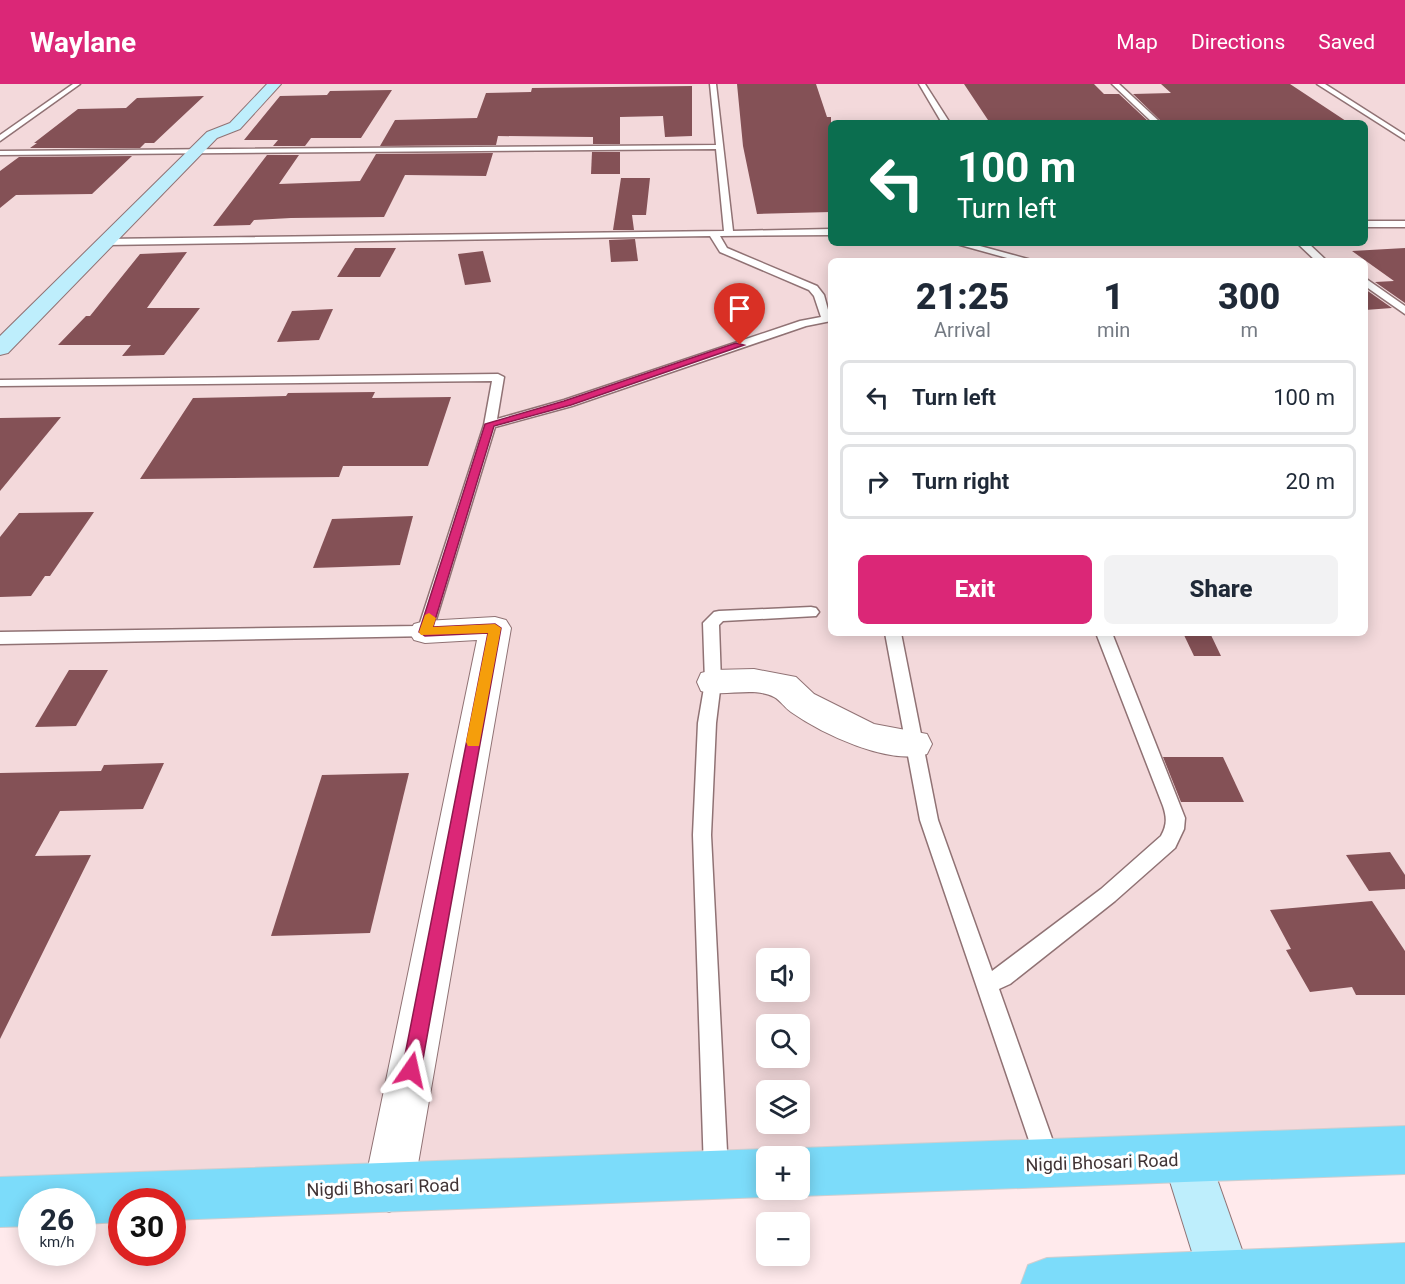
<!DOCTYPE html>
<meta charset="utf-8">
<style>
:root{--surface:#fff;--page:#f2f2f3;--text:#1f2937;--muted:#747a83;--line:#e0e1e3;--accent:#db2777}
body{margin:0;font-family:Roboto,sans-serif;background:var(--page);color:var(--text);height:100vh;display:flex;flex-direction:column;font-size:22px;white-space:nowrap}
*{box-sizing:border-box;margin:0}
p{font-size:20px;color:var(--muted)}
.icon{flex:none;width:33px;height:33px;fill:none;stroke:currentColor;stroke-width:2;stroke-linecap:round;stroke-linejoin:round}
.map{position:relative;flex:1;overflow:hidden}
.details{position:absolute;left:828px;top:174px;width:540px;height:378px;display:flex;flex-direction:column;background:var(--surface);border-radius:9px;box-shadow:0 3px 15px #0003}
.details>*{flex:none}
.guide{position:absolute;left:828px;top:36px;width:540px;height:126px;border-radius:9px;box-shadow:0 3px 15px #0003;background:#0b6e4f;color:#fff;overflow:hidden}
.controls{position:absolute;left:756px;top:864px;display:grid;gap:12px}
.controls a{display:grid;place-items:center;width:54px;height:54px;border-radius:9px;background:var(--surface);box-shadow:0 3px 15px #0003;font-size:30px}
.speed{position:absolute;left:18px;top:1104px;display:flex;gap:12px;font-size:30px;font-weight:700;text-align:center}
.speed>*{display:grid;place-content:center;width:78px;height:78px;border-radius:50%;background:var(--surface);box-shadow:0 3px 15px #0003;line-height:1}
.speed small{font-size:15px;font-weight:400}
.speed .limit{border:9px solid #d22;background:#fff;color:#111}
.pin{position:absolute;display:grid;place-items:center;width:51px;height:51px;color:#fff;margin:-62px -26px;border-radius:50% 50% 50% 0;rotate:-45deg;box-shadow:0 0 6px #0007}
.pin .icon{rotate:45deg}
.me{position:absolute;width:66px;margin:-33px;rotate:11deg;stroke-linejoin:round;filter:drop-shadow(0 0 4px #0008)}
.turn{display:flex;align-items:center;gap:21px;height:126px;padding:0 30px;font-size:27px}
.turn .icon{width:78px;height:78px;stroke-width:2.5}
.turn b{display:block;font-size:42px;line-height:51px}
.eta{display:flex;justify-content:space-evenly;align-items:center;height:102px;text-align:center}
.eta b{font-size:36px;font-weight:800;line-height:42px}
.primary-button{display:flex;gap:12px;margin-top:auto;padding:12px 30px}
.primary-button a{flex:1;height:69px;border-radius:9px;background:var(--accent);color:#fff;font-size:24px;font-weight:800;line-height:69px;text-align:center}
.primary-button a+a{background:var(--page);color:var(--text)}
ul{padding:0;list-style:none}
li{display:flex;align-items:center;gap:18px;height:75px;margin:0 12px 9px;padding:0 18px;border:3px solid var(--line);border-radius:9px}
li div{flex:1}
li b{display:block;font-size:22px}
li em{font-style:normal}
header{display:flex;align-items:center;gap:36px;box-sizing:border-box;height:84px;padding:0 30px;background:var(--accent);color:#fff}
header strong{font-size:28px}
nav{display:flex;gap:33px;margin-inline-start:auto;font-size:21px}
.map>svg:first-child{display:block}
</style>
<header>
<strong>Waylane</strong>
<nav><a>Map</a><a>Directions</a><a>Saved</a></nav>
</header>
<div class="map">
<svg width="1405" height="1200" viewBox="0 0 1405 1200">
<rect width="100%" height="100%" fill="#ffeaec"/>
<path fill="#f3d9db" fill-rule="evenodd" d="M0,0h1405v1046l-1405,59zM831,39h534v120h-534zM831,177h534v372h-534zM766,874h34v34h-34zM766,940h34v34h-34zM766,1006h34v34h-34z"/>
<g fill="#845156">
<polygon points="737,0 816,0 827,33 831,33 831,128 757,130 743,62"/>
<polygon points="964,0 1094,0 1104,10 1119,10 1150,39 990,39"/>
<polygon points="1161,0 1290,0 1349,39 1163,39 1133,10 1171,9"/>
<polygon points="692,2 692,52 665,53 663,32 620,33 620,60 593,60 593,53 498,52 496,61 380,62 395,36 477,34 486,9 531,8 532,4"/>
<polygon points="392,6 361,54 311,54 305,62 273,62 278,56 244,56 280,12 327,11 330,7"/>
<polygon points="204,12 154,59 145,59 140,64 30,64 37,59 34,59 78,25 126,24 137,14"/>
<polygon points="592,68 620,68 620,90 591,90"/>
<polygon points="493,69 486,92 405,91 384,133 291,134 254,136 250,141 213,142 267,71 299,71 279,100 360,97 376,70"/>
<polygon points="132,72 92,110 16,111 0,124 0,87 19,73"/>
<polygon points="621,94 650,94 646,131 632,131 634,146 613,146"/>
<polygon points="635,155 638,177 611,178 609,156"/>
<polygon points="355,164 396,164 380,193 337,193"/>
<polygon points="1405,164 1405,219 1375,198 1394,197 1352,167"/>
<polygon points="483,167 491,198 465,201 458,170"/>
<polygon points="187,168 147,224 200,224 164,271 122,272 131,261 58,261 86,232 90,232 140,170"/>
<polygon points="1365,205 1392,224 1365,226"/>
<polygon points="333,225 319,256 277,258 292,227"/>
<polygon points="375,308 372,314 451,313 428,382 343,382 339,393 140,395 193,314 286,312 288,309"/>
<polygon points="61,333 0,407 0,334"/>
<polygon points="94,428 50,492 45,492 31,512 0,513 0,453 19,429"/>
<polygon points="413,432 400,481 313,484 332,435"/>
<polygon points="1183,549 1210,549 1221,572 1194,572"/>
<polygon points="69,586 108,586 76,642 35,643"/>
<polygon points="1163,673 1223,673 1244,718 1181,718"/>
<polygon points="164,679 143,725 60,727 35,772 91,771 0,955 0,689 101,687 104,681"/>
<polygon points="409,689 370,849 271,852 322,691"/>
<polygon points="1390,768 1405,791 1405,805 1369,807 1346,771"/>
<polygon points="1372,817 1405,867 1405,911 1356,911 1352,903 1310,908 1286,866 1291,865 1270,826"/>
</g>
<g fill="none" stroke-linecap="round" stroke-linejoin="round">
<defs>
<g id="lane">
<polygon points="73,0 80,0 0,57 0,51"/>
<polygon points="710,0 716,0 733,147 831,145 831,151 720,152 727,164 817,202 824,211 831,237 806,242 572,322 495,343 431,552 0,560 0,548 419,542 484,341 492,297 0,302 0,296 498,290 504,293 497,335 564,316 800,237 821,233 814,212 809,206 720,168 710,152 105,161 100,158 105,155 724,147 716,65 0,71 0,67 716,61"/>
<polygon points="919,0 925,0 950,39 942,39"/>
<polygon points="1112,0 1119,0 1161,39 1153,39"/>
<polygon points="1317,0 1325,0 1405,51 1405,56"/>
<rect x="1365" y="137" width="40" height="6"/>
<polygon points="953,159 969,159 1035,177 1018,177"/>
<polygon points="1297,159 1308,159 1327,177 1316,177"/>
<polygon points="1365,194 1405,222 1405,230 1365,202"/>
<polygon points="811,523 816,524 819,528 816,532 723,537 719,541 721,598 716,639 711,751 728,1087 725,1096 716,1099 707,1096 704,1087 693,751 698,639 705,598 703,539 714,528 719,527"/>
<path d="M885,549h16l37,187 54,151 109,-82 60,-53c6,-11 6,-18 2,-30l-67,-173h16l73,185 -1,11 -9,19 -60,53 -105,83 -11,5 61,172 -3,9 -9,3 -9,-3 -3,-9 -116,-341z"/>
</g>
<g id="street">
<polygon points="495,533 506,536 511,544 414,1103 406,1120 389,1128 372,1120 364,1103 477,556 425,559 414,556 409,548 414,540 425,537"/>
<path d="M754,585l42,8 18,17 60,30 53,10 5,10 -5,10c-37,12 -105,-20 -136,-42 -6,-4 -11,-12 -17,-15 -22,-11 -50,1 -73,-6l-4,-9 4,-9 12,-3z"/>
</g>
<g id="secondary">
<polygon points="267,0 281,0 240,45 217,54 8,269 0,271 0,252 207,48 230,39"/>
<polygon points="1187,1051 1204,1058 1254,1200 1202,1200 1163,1075 1170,1058"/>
</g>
<g id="primary">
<path d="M1405,1042v48l-605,22 -16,-6 -18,7 -594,23v-18h-50v20l-40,2v-22h-50v24l-32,1v-50l766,-28 16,6 18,-7zM766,1072h34v34h-34z"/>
<polygon points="1405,1159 1405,1200 1021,1200 1028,1181 1047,1174"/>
</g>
</defs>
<use href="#lane" stroke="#907274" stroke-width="3"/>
<use href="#street" stroke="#907274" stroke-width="2"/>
<use href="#secondary" stroke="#907274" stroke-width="2"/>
<use href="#primary" stroke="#d1cecf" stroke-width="2"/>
<use href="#lane" fill="#fff" fill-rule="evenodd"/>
<use href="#street" fill="#fff" fill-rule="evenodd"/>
<use href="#secondary" fill="#beeefc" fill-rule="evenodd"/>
<use href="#primary" fill="#7cdcfa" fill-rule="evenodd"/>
</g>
<polygon fill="#db2777" stroke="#8e194d" stroke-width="1.5" points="736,259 744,261 571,321 494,342 433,543 495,540 501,544 421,986 418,993 411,996 405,993 402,986 488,549 425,552 419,548 485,340 564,317"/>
<polygon fill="#f59e0b" points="429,529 436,534 433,543 495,540 501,544 479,662 468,662 466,658 488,549 421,551 419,548 425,531"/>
<g text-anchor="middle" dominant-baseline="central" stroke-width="6" stroke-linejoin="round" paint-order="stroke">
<g font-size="18" fill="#413435" stroke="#fff">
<text transform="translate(1102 1078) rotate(-2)">Nigdi Bhosari Road</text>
<text transform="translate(383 1103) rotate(-2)">Nigdi Bhosari Road</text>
</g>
</g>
</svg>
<div class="controls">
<a><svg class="icon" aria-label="sound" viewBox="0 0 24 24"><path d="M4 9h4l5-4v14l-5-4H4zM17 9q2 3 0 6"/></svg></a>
<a><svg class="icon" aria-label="search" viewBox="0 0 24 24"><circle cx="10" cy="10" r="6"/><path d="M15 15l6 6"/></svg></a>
<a><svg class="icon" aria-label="layers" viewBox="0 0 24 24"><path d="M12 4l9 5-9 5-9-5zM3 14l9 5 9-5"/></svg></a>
<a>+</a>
<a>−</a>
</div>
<div class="speed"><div>26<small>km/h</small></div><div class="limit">30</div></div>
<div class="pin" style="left:740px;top:261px;background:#d93025"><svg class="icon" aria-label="arrive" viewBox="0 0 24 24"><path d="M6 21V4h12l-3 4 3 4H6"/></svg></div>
<svg class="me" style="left:411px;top:986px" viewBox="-20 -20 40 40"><path d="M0-17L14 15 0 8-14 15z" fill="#db2777" stroke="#fff" stroke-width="4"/></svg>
<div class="guide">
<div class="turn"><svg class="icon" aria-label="left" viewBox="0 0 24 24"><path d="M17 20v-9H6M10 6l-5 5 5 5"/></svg><div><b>100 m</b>Turn left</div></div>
</div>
<section class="details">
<div class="eta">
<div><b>21:25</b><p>Arrival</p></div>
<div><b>1</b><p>min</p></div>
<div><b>300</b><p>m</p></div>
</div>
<ul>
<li><svg class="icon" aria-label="left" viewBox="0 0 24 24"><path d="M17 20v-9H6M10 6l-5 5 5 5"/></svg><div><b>Turn left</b></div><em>100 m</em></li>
<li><svg class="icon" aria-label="right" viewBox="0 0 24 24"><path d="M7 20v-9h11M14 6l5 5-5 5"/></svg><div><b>Turn right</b></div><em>20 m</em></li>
</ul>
<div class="primary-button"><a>Exit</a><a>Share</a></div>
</section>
</div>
